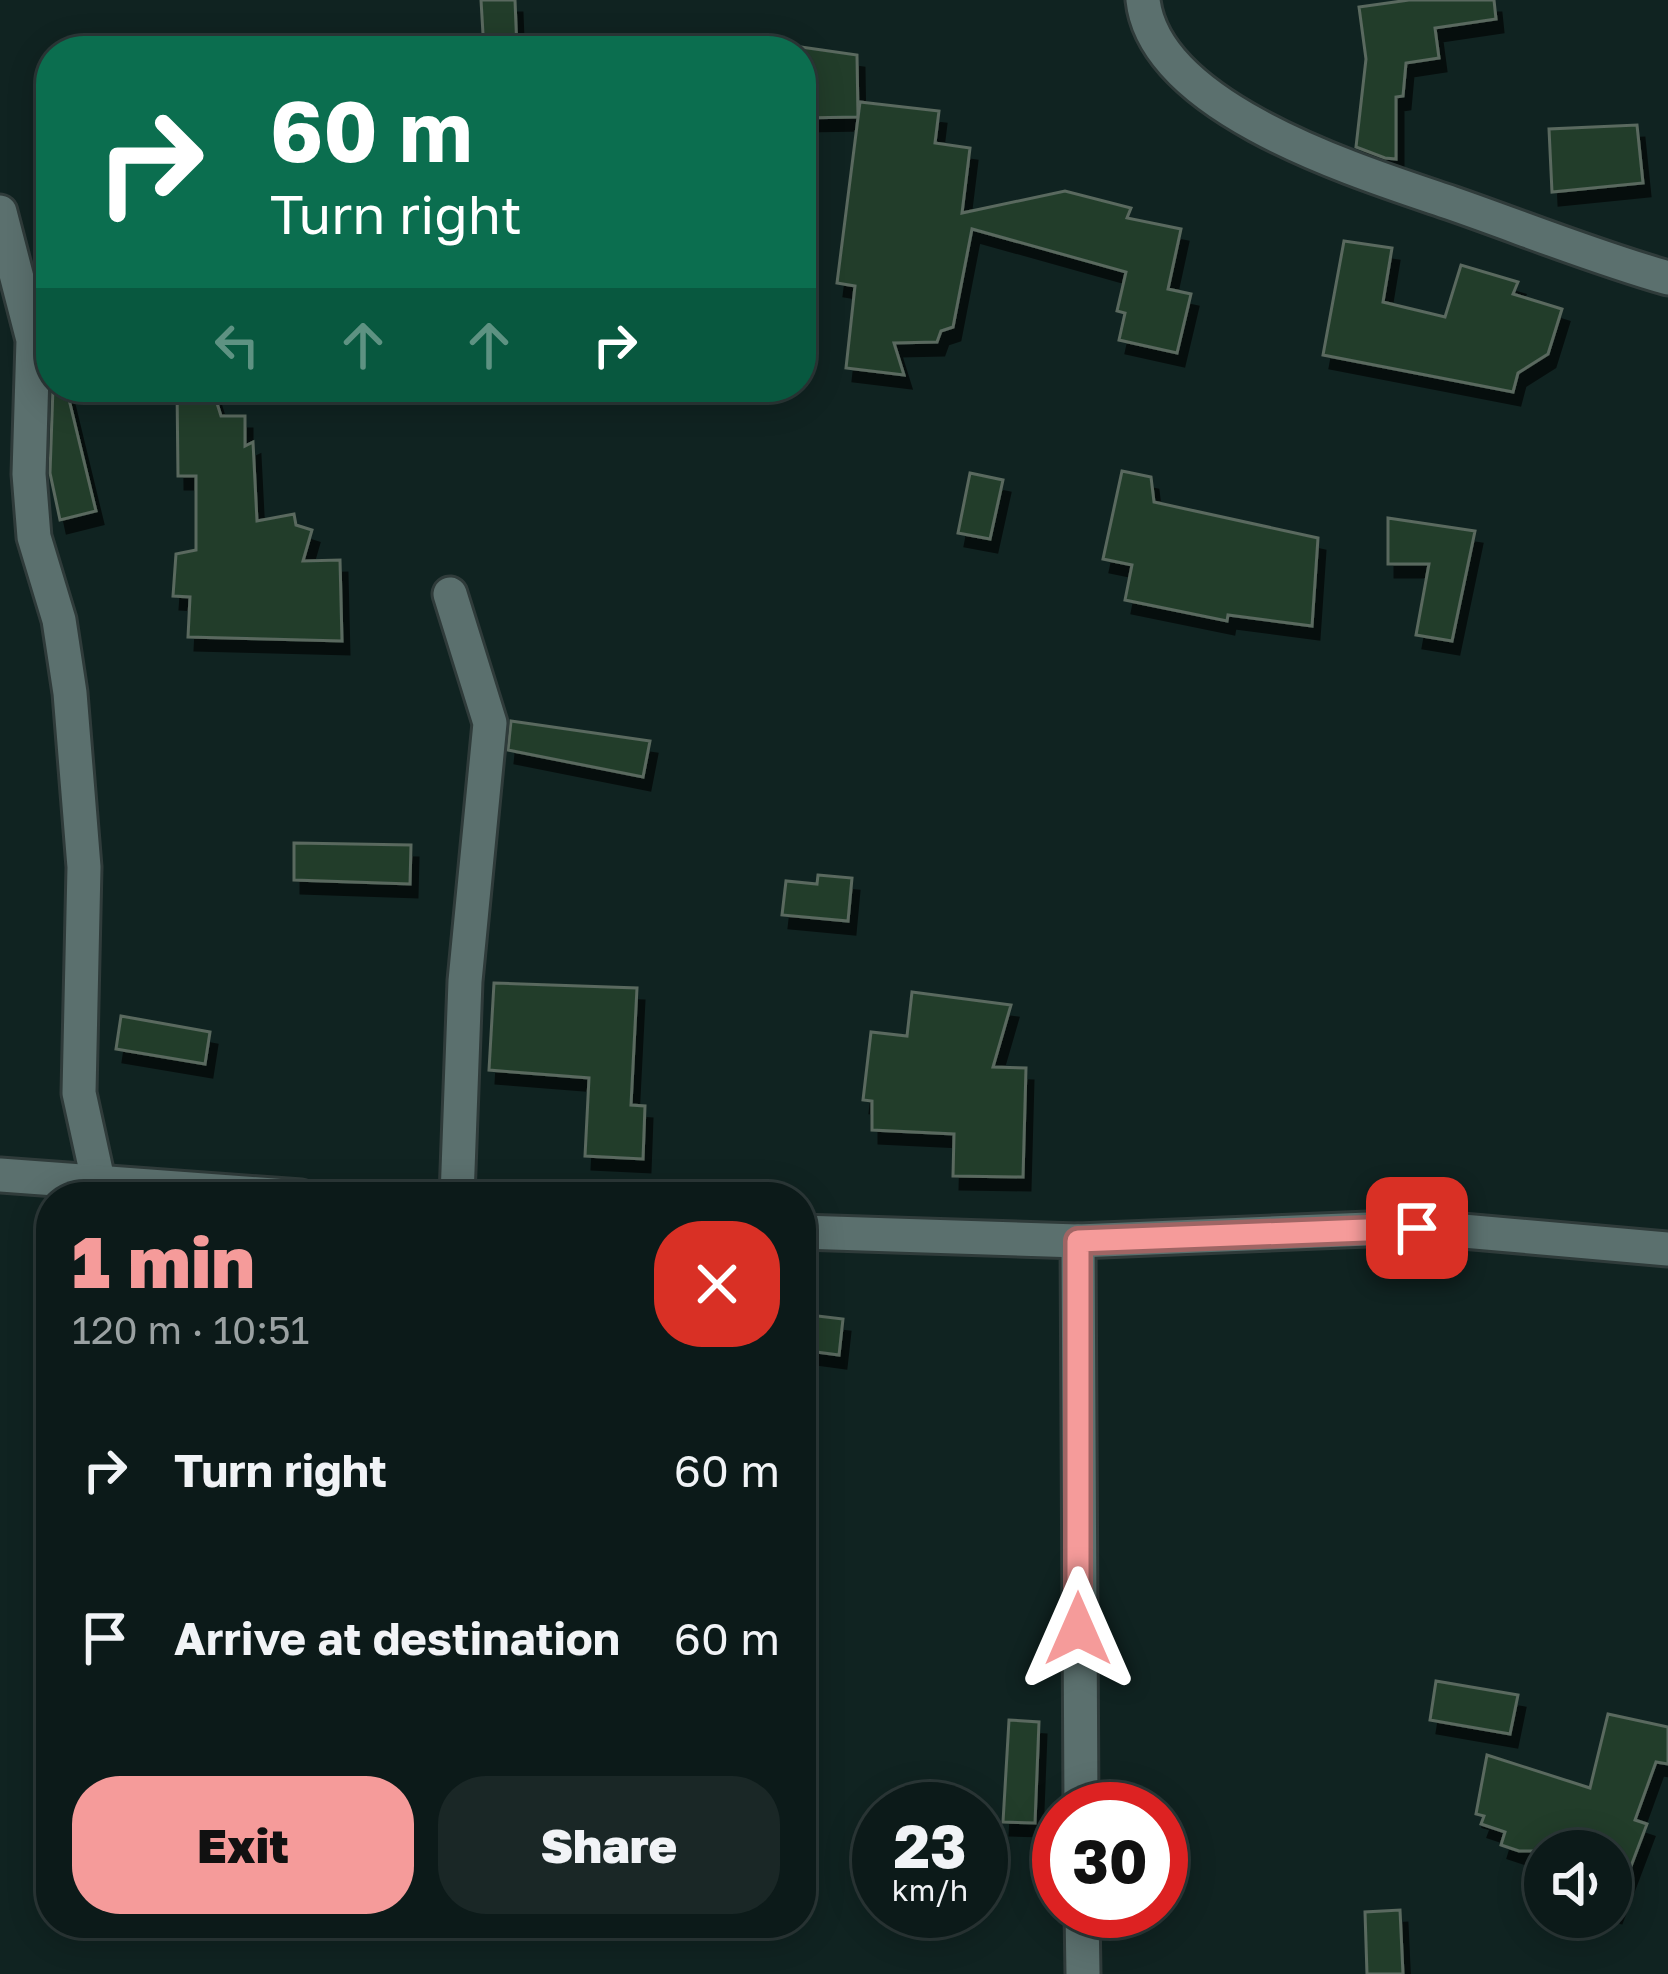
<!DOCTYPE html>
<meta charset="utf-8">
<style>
:root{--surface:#0c1a19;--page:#1a2726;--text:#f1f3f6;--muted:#9aa1a2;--line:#2c3838;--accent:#f59b9a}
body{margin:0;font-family:"Golos Text",sans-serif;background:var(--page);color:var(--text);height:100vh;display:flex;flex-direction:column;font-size:45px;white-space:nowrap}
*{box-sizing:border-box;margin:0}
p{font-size:39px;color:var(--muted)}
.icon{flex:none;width:66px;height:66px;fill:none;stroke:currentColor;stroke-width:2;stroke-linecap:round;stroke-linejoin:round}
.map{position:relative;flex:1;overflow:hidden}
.side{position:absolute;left:36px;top:1182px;width:780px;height:756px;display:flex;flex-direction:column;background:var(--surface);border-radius:48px;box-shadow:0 6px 30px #0003,0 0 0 3px var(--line)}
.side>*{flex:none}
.hud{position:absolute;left:36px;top:36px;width:780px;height:366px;border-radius:48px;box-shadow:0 6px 30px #0003,0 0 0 3px var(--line);background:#0b6e4f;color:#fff;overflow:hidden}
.tools{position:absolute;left:1524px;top:1830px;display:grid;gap:24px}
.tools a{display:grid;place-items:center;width:108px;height:108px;border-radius:50%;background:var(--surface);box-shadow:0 6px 30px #0003,0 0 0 3px var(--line);font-size:60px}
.speed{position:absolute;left:852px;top:1782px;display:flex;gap:24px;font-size:60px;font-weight:700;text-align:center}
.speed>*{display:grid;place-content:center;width:156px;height:156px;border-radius:50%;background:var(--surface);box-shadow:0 6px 30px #0003,0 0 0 3px var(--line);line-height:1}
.speed small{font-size:30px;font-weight:400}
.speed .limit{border:18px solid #d22;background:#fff;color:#111}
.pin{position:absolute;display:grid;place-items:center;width:102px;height:102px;color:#fff;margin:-51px;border-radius:24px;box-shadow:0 6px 18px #0006}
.me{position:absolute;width:132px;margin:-66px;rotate:0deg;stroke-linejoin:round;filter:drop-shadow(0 0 9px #0008)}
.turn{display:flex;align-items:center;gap:42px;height:252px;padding:0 36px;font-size:54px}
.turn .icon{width:156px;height:156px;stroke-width:2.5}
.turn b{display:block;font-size:84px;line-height:102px}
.lanes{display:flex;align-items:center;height:114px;padding:0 36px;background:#0003;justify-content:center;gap:60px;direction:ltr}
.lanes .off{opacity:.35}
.round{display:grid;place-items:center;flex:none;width:126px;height:126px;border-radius:48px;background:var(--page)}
.overview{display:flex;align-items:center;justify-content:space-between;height:204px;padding:0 36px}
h1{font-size:72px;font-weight:800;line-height:90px;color:var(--accent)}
.action{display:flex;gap:24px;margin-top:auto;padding:24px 36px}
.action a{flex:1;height:138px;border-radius:48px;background:var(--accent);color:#111;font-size:48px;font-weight:800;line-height:138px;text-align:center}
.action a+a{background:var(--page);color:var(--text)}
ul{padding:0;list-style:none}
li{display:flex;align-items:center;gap:36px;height:168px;padding:0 36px}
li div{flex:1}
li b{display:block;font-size:45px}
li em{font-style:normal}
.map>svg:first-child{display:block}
</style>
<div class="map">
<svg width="1668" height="1974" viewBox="0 0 1668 1974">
<defs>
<filter id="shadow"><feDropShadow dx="7" dy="13" stdDeviation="0" flood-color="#0009"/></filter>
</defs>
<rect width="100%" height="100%" fill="#102321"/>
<g fill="#223e2c" stroke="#5a695e" stroke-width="3" filter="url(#shadow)">
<polygon points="481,0 515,0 517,51 484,51"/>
<polygon points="1409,0 1494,0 1496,19 1435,28 1439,58 1406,63 1403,96 1396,97 1396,159 1385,158 1356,147 1366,59 1359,7"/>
<polygon points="801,47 857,55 858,117 801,118"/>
<polygon points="860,102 939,111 935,143 970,148 962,213 1065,191 1131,208 1127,218 1181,229 1168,289 1191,294 1177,353 1119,340 1125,313 1117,311 1126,272 972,229 953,327 941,331 937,342 894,343 904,375 846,368 855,286 837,283"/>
<polygon points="1637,125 1643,183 1552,192 1549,129"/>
<polygon points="1344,241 1392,248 1383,302 1445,317 1461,265 1518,282 1513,294 1562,309 1548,354 1518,373 1513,392 1323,355"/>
<polygon points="53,387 66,387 96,511 60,520 50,473"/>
<polygon points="177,387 212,387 221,416 245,416 245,446 253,442 257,521 294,514 296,525 312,530 303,561 340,560 342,641 188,637 190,597 173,596 176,554 196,550 196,476 178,476"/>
<polygon points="1122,471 1151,477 1154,502 1318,538 1312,626 1228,615 1227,621 1125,600 1132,565 1103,559"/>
<polygon points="970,473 1003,480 990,539 958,533"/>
<polygon points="1388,518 1475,531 1452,641 1416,635 1429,564 1388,564"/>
<polygon points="511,721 650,741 643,777 508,750"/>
<polygon points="294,843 411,845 410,884 294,880"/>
<polygon points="818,875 852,878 848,921 782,915 786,881 817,884"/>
<polygon points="494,983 637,988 631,1105 645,1106 643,1159 585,1156 589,1078 489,1070"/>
<polygon points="912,992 1011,1005 993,1067 1026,1068 1023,1177 953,1176 954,1134 872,1130 872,1101 863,1100 871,1032 907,1036"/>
<polygon points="121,1016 210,1032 205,1064 116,1049"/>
<polygon points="801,1314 843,1319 839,1355 801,1350"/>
<polygon points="1436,1681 1518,1695 1510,1734 1430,1720"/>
<polygon points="1608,1714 1668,1727 1668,1764 1656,1762 1635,1820 1647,1824 1614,1911 1611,1851 1519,1851 1501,1845 1505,1832 1481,1824 1484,1816 1476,1814 1487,1755 1590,1788"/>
<polygon points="1009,1720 1039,1722 1035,1823 1003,1822"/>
<polygon points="1400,1910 1403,1974 1367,1974 1365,1912"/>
</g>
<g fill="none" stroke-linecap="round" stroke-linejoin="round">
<defs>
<g id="minor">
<path d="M1143,0c12,110 220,173 308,203 72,25 143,54 217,75"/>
<polyline points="0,212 33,340 29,474 34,537 59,620 70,693 84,867 79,1093 98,1180"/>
<polyline points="450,594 490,723 465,981 457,1197"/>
<polyline points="0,1175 301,1197"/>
<polyline points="801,1232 1078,1241 1081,1809"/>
<polyline points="1078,1241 1417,1227 1668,1249"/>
<polyline points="1082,1911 1083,1974"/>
</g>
</defs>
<use href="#minor" stroke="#2f3b3a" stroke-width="39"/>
<use href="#minor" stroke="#5b706e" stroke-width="33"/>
</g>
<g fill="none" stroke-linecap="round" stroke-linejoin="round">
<defs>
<polyline id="route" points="1078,1629 1078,1241 1417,1228"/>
</defs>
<use href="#route" stroke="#9f6564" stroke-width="30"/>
<use href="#route" stroke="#f59b9a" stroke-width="21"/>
</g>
</svg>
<div class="tools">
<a><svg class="icon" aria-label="sound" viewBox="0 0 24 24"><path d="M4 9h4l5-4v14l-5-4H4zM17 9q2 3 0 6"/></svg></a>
</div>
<div class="speed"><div>23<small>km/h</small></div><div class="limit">30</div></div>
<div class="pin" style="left:1417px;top:1228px;background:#d93025"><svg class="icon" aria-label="arrive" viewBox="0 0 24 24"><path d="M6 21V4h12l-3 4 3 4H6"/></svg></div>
<svg class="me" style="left:1078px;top:1629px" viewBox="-20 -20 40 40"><path d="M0-17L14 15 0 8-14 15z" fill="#f59b9a" stroke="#fff" stroke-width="4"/></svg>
<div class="hud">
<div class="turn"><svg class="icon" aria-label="right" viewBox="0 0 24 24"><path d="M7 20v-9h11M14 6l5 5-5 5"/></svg><div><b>60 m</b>Turn right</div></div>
<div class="lanes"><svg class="icon off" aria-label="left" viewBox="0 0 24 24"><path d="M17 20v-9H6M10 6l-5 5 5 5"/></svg><svg class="icon off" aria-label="ahead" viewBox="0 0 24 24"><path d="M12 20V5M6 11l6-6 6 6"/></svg><svg class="icon off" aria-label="ahead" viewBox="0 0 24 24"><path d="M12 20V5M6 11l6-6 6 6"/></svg><svg class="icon" aria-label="right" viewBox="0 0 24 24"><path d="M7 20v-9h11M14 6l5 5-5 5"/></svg></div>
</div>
<section class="side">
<div class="overview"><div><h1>1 min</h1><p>120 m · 10:51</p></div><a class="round" style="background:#d93025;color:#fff"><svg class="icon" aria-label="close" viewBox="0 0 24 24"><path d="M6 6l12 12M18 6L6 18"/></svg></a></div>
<ul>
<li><svg class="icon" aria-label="right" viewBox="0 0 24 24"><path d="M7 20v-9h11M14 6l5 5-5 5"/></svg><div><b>Turn right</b></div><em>60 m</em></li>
<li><svg class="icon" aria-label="arrive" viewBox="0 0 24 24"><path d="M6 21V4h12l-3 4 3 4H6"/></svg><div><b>Arrive at destination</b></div><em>60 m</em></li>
</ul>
<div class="action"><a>Exit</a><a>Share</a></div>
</section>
</div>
